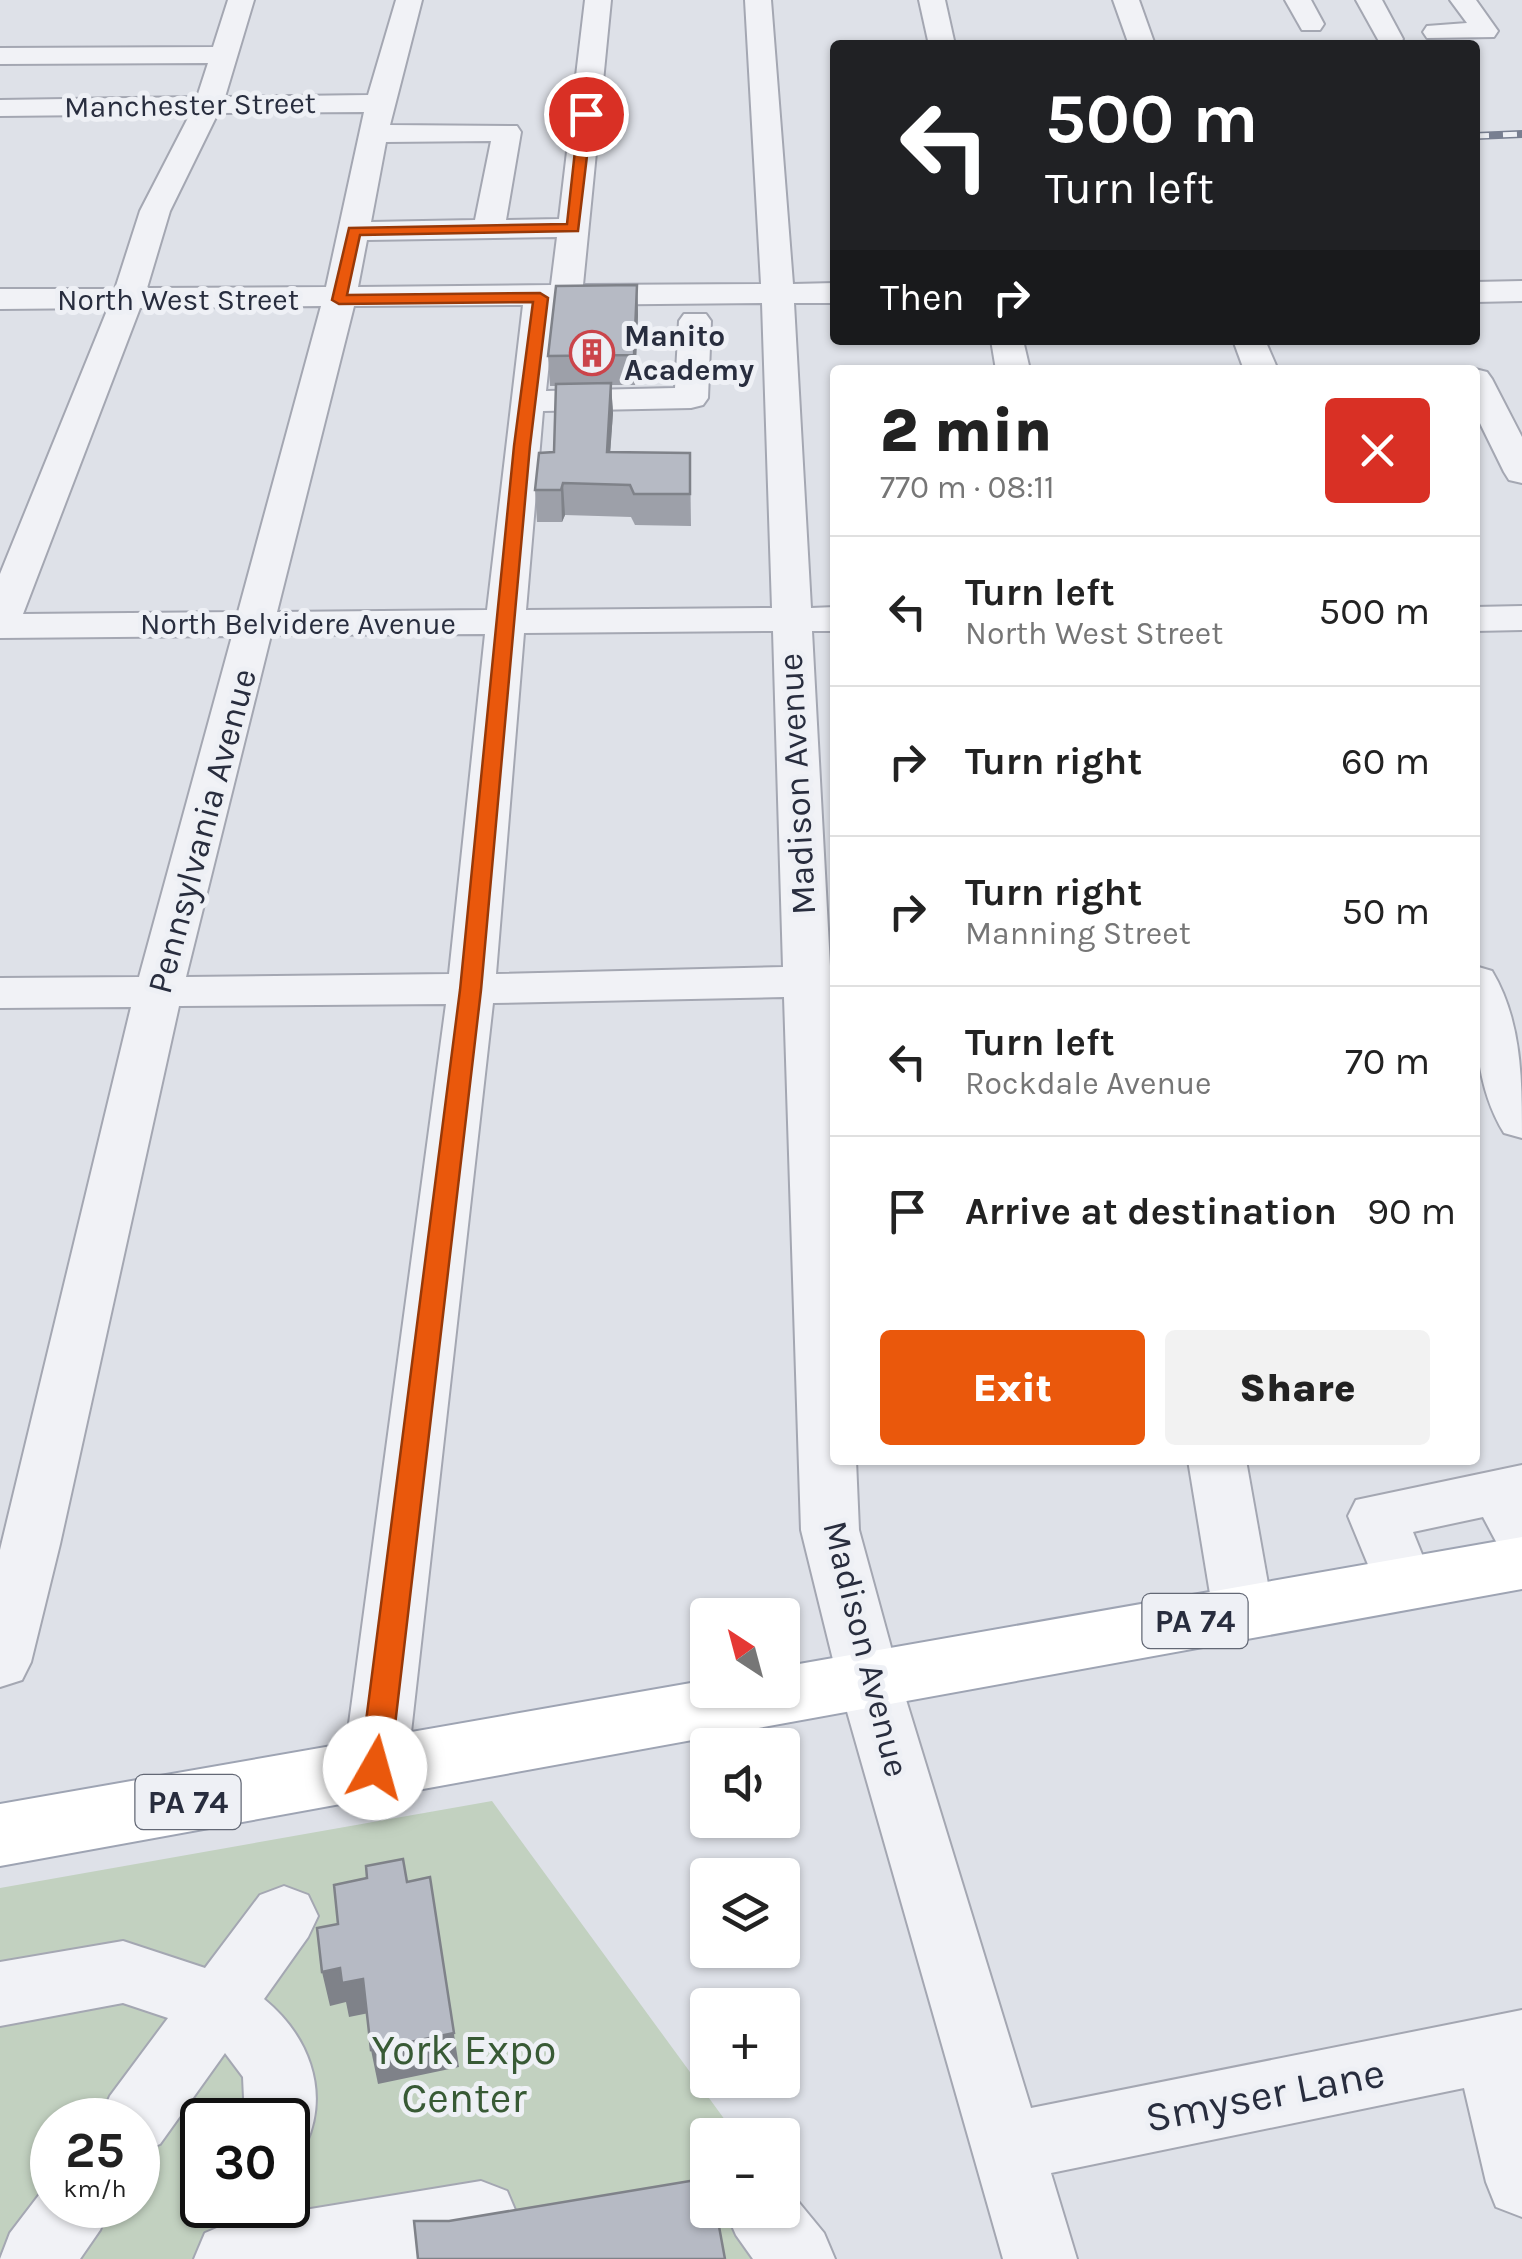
<!DOCTYPE html>
<meta charset="utf-8">
<style>
:root{--surface:#fff;--page:#f2f2f2;--text:#222;--muted:#767676;--line:#e0e0e0;--accent:#ea580c}
body{margin:0;font-family:Karla,sans-serif;background:var(--page);color:var(--text);height:100vh;display:flex;flex-direction:column;font-size:38px;white-space:nowrap}
*{box-sizing:border-box;margin:0}
p{font-size:32px;color:var(--muted)}
.icon{flex:none;width:55px;height:55px;fill:none;stroke:currentColor;stroke-width:2;stroke-linecap:round;stroke-linejoin:round}
.map{position:relative;flex:1;overflow:hidden}
.drawer{position:absolute;left:830px;top:365px;width:650px;height:1100px;display:flex;flex-direction:column;background:var(--surface);border-radius:10px;box-shadow:0 2px 8px #0004}
.drawer>*{flex:none}
.top-card{position:absolute;left:830px;top:40px;width:650px;height:305px;border-radius:10px;box-shadow:0 2px 8px #0004;background:#202124;color:#fff;overflow:hidden}
.needle{width:65px;rotate:324deg}
.fabs{position:absolute;left:690px;top:1598px;display:grid;gap:20px}
.fabs a{display:grid;place-items:center;width:110px;height:110px;border-radius:10px;background:var(--surface);box-shadow:0 2px 8px #0004;font-size:50px}
.speed{position:absolute;left:30px;top:2098px;display:flex;gap:20px;font-size:50px;font-weight:700;text-align:center}
.speed>*{display:grid;place-content:center;width:130px;height:130px;border-radius:50%;background:var(--surface);box-shadow:0 2px 8px #0004;line-height:1}
.speed small{font-size:25px;font-weight:400}
.speed .limit{border:5px solid #111;border-radius:15px;background:#fff;color:#111}
.pin{position:absolute;display:grid;place-items:center;width:85px;height:85px;color:#fff;margin:-42px;border:5px solid #fff;border-radius:50%;box-shadow:0 2px 10px #0007}
.me{position:absolute;width:110px;margin:-55px;rotate:7deg;stroke-linejoin:round;filter:drop-shadow(0 0 8px #0008)}
.turn{display:flex;align-items:center;gap:35px;height:210px;padding:0 50px;font-size:45px}
.turn .icon{width:130px;height:130px;stroke-width:2.5}
.turn b{display:block;font-size:70px;line-height:85px}
.then{display:flex;align-items:center;height:95px;padding:0 50px;background:#0003;gap:20px;font-size:38px}
.round{display:grid;place-items:center;flex:none;width:105px;height:105px;border-radius:10px;background:var(--page)}
.headline{display:flex;align-items:center;justify-content:space-between;height:170px;padding:0 50px}
h1{font-size:60px;font-weight:800;line-height:75px}
.action{display:flex;gap:20px;margin-top:auto;padding:20px 50px}
.action a{flex:1;height:115px;border-radius:10px;background:var(--accent);color:#fff;font-size:40px;font-weight:800;line-height:115px;text-align:center}
.action a+a{background:var(--page);color:var(--text)}
ul{padding:0;list-style:none}
li{display:flex;align-items:center;gap:30px;height:150px;padding:0 50px;border-top:2px solid var(--line)}
li div{flex:1}
li b{display:block;font-size:38px}
li em{font-style:normal}
.map>svg:first-child{display:block}
</style>
<div class="map">
<svg width="1522" height="2259" viewBox="0 0 1522 2259">
<rect width="100%" height="100%" fill="#dee1e8"/>
<path fill="#c2d1c0" fill-rule="evenodd" d="M492,1801l244,334h-28v75h74l45,49h-827v-371zM52,2120h86v85h-86zM202,2120h86v85h-86z"/>
<g fill="none" stroke-linecap="round" stroke-linejoin="round">
<defs>
<g id="minor">
<path d="M228,0h26l-29,97 143,-2 28,-95h26l-32,125 127,1 4,6 -15,88 53,-1 26,-219h26l-28,285 178,-1 -16,-284h26l22,284 42,-1v20h-41l17,305 24,-1v24h-23l18,335h5v30h-4l4,74v390h21l3,70 41,150 131,428 491,-98v207l-26,-10 -10,-25 -22,-94 -413,85 26,86h-74l-165,-579 -37,-150 -17,-533 -291,6 -86,765 -9,19 -23,8 -23,-8 -9,-19 103,-764 -267,2 -119,538 -29,118 -9,18 -22,7v-137l131,-543 -131,1v-30l139,-1 93,-341 -232,2v-64l108,-266 -108,1v-20h115l25,-78 50,-97 -190,2v-16l197,-3 11,-34 -208,1v-16l213,-1zM364,112l-38,175 -179,1 23,-77 48,-98zM491,141l-16,79 -104,2 15,-80zM557,237l-6,48 -193,2 9,-47zM762,303l10,305 -246,2 17,-199 148,-3 12,-3 5,-7 3,-77 -5,-7h-22l-5,7 -4,67 -129,3 9,-86zM523,305l-36,305 -210,2 77,-306zM321,306l-83,306 -215,2 117,-306zM773,631l10,336 -287,7 28,-341zM485,634l-36,340 -263,3 85,-342z"/>
<polygon points="919,0 945,0 955,45 929,45"/>
<polygon points="1113,0 1139,0 1155,45 1129,45"/>
<polygon points="1285,0 1311,0 1324,24 1320,30 1302,30"/>
<polygon points="1356,0 1382,0 1403,39 1399,45 1381,45"/>
<polygon points="1450,0 1476,0 1498,31 1494,37 1427,38 1423,32 1427,26 1467,23"/>
<polygon points="1522,281 1522,301 1475,302 1475,282"/>
<polygon points="991,340 1023,340 1030,370 996,370"/>
<polygon points="1233,340 1265,340 1278,370 1244,370"/>
<polygon points="1475,369 1487,372 1492,379 1522,437 1522,483 1509,480 1504,472 1475,413 1475,370 1470,370"/>
<polygon points="1522,606 1522,630 1475,631 1475,607"/>
<path d="M1475,966l17,5c30,50 30,109 30,167l-18,-5c-31,-51 -29,-109 -29,-167z"/>
<polygon points="1188,1460 1246,1460 1273,1612 1264,1629 1243,1636 1222,1629 1213,1612"/>
<polygon points="1522,1465 1522,1558 1501,1551 1483,1517 1413,1532 1434,1584 1425,1601 1404,1608 1383,1601 1348,1516 1356,1500"/>
<path d="M284,1886l24,9 10,21 -10,21 -44,62c44,36 66,91 42,145l-18,8v-32h-43l-2,-43 -18,-24 -65,91 -22,9v-33h-39l11,-24 58,-78 -45,-15 -123,23v-64l123,-21 82,27 55,-73z"/>
<polygon points="52,2178 52,2205 111,2205 100,2230 80,2259 0,2259 10,2233"/>
<polygon points="481,2181 507,2191 518,2217 507,2243 481,2253 447,2259 194,2259 205,2233 231,2222"/>
<polygon points="782,2182 824,2233 835,2259 753,2259 736,2235 725,2210 782,2210"/>
</g>
<polygon id="major" points="1522,1537 1522,1589 0,1866 0,1804 708,1680 708,1690 782,1690 782,1667"/>
</defs>
<use href="#minor" stroke="#a4a7b2" stroke-width="4"/>
<use href="#major" stroke="#9ea4b3" stroke-width="4"/>
<use href="#minor" fill="#f1f2f6" fill-rule="evenodd"/>
<use href="#major" fill="#fff" fill-rule="evenodd"/>
<defs>
<polyline id="rail" points="1475,136 1522,134"/>
</defs>
<use href="#rail" stroke="#787f91" stroke-width="8"/>
<use href="#rail" stroke="#eef0f5" stroke-width="5" stroke-dasharray="14" stroke-linecap="butt"/>
</g>
<polygon fill="#9da0a9" points="637,285 638,315 635,385 611,385 613,413 610,452 690,453 691,526 635,525 631,517 565,515 562,522 537,522 535,490 554,452 556,386 550,386 548,356"/>
<g fill="#7f8289">
<polygon points="637,285 638,315 635,385 634,355"/>
<polygon points="611,383 613,413 608,484 607,452"/>
<polygon points="563,483 565,515 562,522 561,490"/>
<polygon points="430,1877 459,2067 378,2084 371,2050"/>
<polygon points="340,1968 363,1979 369,2013 349,2017 346,2002 330,2006 322,1972"/>
</g>
<g fill="#b6bac4" stroke="#7f8289" stroke-width="2.5">
<polygon points="637,285 634,355 548,356 556,286"/>
<polygon points="611,383 607,452 690,453 690,494 634,494 630,485 563,483 561,490 535,490 539,453 554,452 556,384"/>
<polygon points="403,1859 407,1882 430,1877 454,2033 371,2050 363,1979 342,1983 340,1968 322,1972 317,1928 338,1924 334,1885 367,1878 366,1866"/>
<polygon points="708,2178 708,2210 716,2210 725,2259 418,2259 414,2221 449,2221"/>
</g>
<polygon fill="#ea580c" stroke="#983908" stroke-width="2.5" points="586,110 592,114 578,231 360,235 347,295 540,293 548,298 530,446 481,990 390,1768 385,1777 375,1781 365,1777 360,1768 460,990 514,446 533,302 339,304 332,300 349,228 567,224 579,114"/>
<defs>
<symbol id="building-ring" viewBox="-11 -11 22 22"><circle r="9.5" fill="#eef0f5" stroke="#cb444a" stroke-width="1.5"/><path d="M-4-6H4V6H1V3H-1V6H-4ZM-2.5-4.3h1.7v1.8h-1.7ZM.8-4.3h1.7v1.8H.8ZM-2.5-1h1.7V.8h-1.7ZM.8-1h1.7V.8H.8Z" fill="#cb444a"/></symbol>
</defs>
<g fill-rule="evenodd">
<use href="#building-ring" x="567" y="328" width="50" height="50"/>
</g>
<g text-anchor="middle" dominant-baseline="central" stroke-width="10" stroke-linejoin="round" paint-order="stroke">
<g font-size="30" fill="#282d3e" stroke="#eef0f5">
<text transform="translate(190 105) rotate(-1)">Manchester Street</text>
<text x="178" y="300">North West Street</text>
<text x="298" y="624">North Belvidere Avenue</text>
</g>
<g font-size="30" font-weight="bold" fill="#282d3e" stroke="#eef0f5" text-anchor="start">
<text x="624" y="336">Manito<tspan x="624" dy="34">Academy</tspan></text>
</g>
<g fill="#eef0f5" stroke="#636875" stroke-width="2.5">
<rect x="1142.5" y="1594" width="105" height="54" rx="8"/>
<rect x="135.5" y="1775" width="105" height="54" rx="8"/>
</g>
<g font-size="32" font-weight="bold" fill="#282d3e">
<text x="1195" y="1621">PA 74</text>
<text x="188" y="1802">PA 74</text>
</g>
<g font-size="35" fill="#282d3e" stroke="#eef0f5">
<text transform="translate(797 784) rotate(-93)">Madison Avenue</text>
<text transform="translate(202 831) rotate(-75)">Pennsylvania Avenue</text>
<text transform="translate(866 1649) rotate(76)">Madison Avenue</text>
</g>
<g font-size="42" fill="#385a35" stroke="#eef0f5">
<text x="464" y="2050">York Expo<tspan x="464" dy="48">Center</tspan></text>
</g>
<g font-size="42" fill="#282d3e" stroke="#eef0f5">
<text transform="translate(1265 2095) rotate(-11)">Smyser Lane</text>
</g>
</g>
</svg>
<div class="fabs">
<a><svg class="needle" viewBox="-14 -14 28 28"><path d="M0-13l5 13h-10z" fill="#e53935"/><path d="M0 13l5-13h-10z" fill="#767676"/></svg></a>
<a><svg class="icon" aria-label="sound" viewBox="0 0 24 24"><path d="M4 9h4l5-4v14l-5-4H4zM17 9q2 3 0 6"/></svg></a>
<a><svg class="icon" aria-label="layers" viewBox="0 0 24 24"><path d="M12 4l9 5-9 5-9-5zM3 14l9 5 9-5"/></svg></a>
<a>+</a>
<a>−</a>
</div>
<div class="speed"><div>25<small>km/h</small></div><div class="limit">30</div></div>
<div class="pin" style="left:586px;top:114px;background:#d93025"><svg class="icon" aria-label="arrive" viewBox="0 0 24 24"><path d="M6 21V4h12l-3 4 3 4H6"/></svg></div>
<svg class="me" style="left:375px;top:1768px" viewBox="-20 -20 40 40"><circle r="19" fill="#fff"/><path d="M0-13L10 11 0 6-10 11z" fill="#ea580c"/></svg>
<div class="top-card">
<div class="turn"><svg class="icon" aria-label="left" viewBox="0 0 24 24"><path d="M17 20v-9H6M10 6l-5 5 5 5"/></svg><div><b>500 m</b>Turn left</div></div>
<div class="then">Then<svg class="icon" aria-label="right" viewBox="0 0 24 24"><path d="M7 20v-9h11M14 6l5 5-5 5"/></svg></div>
</div>
<section class="drawer">
<div class="headline"><div><h1>2 min</h1><p>770 m · 08:11</p></div><a class="round" style="background:#d93025;color:#fff"><svg class="icon" aria-label="close" viewBox="0 0 24 24"><path d="M6 6l12 12M18 6L6 18"/></svg></a></div>
<ul>
<li><svg class="icon" aria-label="left" viewBox="0 0 24 24"><path d="M17 20v-9H6M10 6l-5 5 5 5"/></svg><div><b>Turn left</b><p>North West Street</p></div><em>500 m</em></li>
<li><svg class="icon" aria-label="right" viewBox="0 0 24 24"><path d="M7 20v-9h11M14 6l5 5-5 5"/></svg><div><b>Turn right</b></div><em>60 m</em></li>
<li><svg class="icon" aria-label="right" viewBox="0 0 24 24"><path d="M7 20v-9h11M14 6l5 5-5 5"/></svg><div><b>Turn right</b><p>Manning Street</p></div><em>50 m</em></li>
<li><svg class="icon" aria-label="left" viewBox="0 0 24 24"><path d="M17 20v-9H6M10 6l-5 5 5 5"/></svg><div><b>Turn left</b><p>Rockdale Avenue</p></div><em>70 m</em></li>
<li><svg class="icon" aria-label="arrive" viewBox="0 0 24 24"><path d="M6 21V4h12l-3 4 3 4H6"/></svg><div><b>Arrive at destination</b></div><em>90 m</em></li>
</ul>
<div class="action"><a>Exit</a><a>Share</a></div>
</section>
</div>
